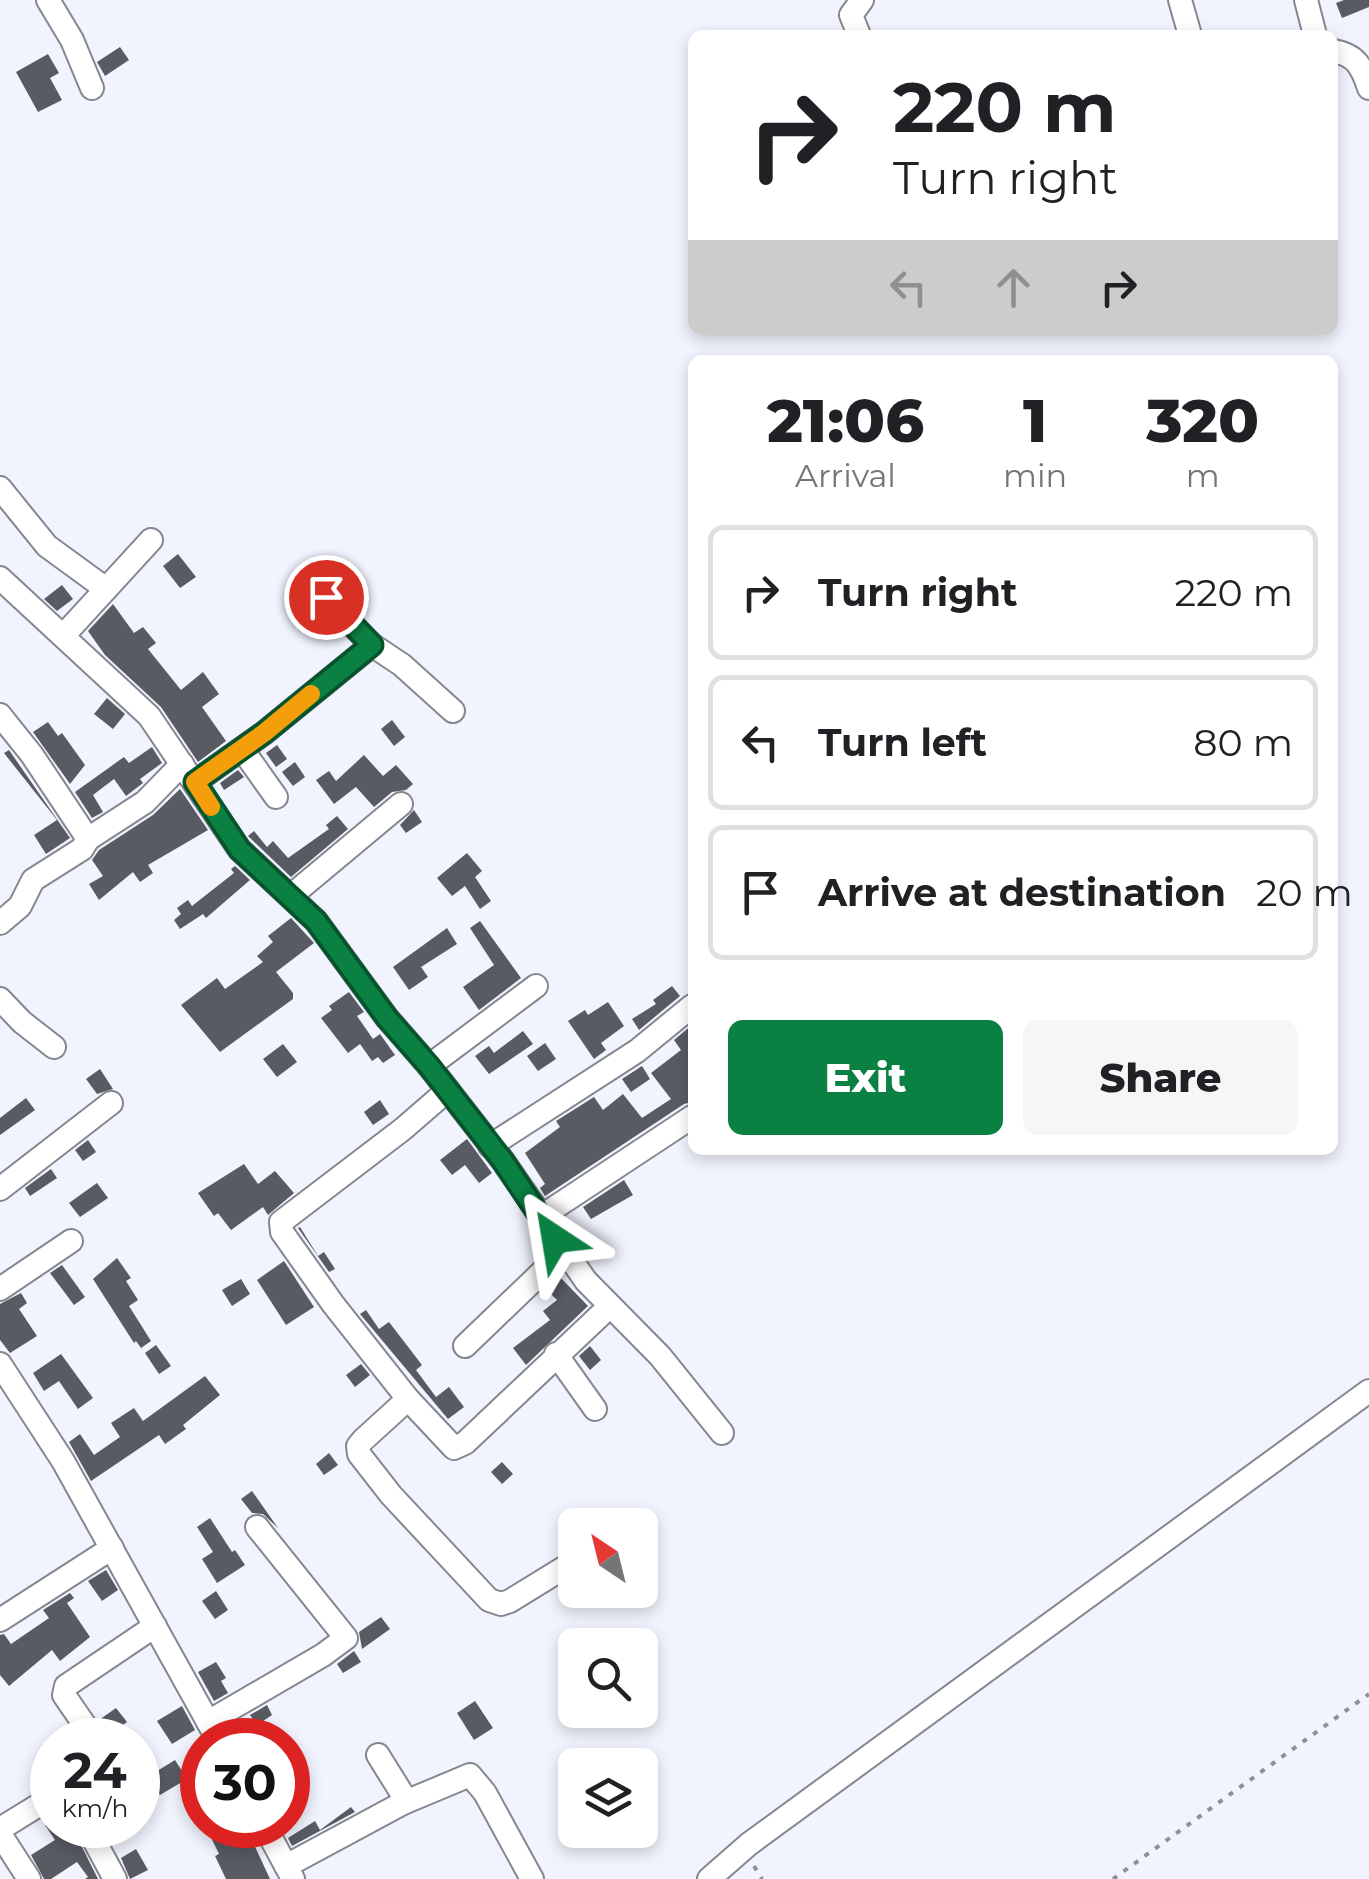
<!DOCTYPE html>
<style>
:root{--surface:#fff;--page:#f6f6f6;--text:#202124;--muted:#757577;--line:#e0e0e0;--accent:#0b8043}
body{margin:0;font-family:Montserrat,sans-serif;background:var(--page);color:var(--text);height:100vh;display:flex;flex-direction:column;font-size:38px;white-space:nowrap}
*{box-sizing:border-box;margin:0}
p{font-size:32px;color:var(--muted)}
.icon{flex:none;width:55px;height:55px;fill:none;stroke:currentColor;stroke-width:2;stroke-linecap:round;stroke-linejoin:round}
.map{position:relative;flex:1;overflow:hidden}
.sheet{position:absolute;left:688px;top:355px;width:650px;height:800px;display:flex;flex-direction:column;background:var(--surface);border-radius:15px;box-shadow:0 5px 15px #0003}
.sheet>*{flex:none}
.top-card{position:absolute;left:688px;top:30px;width:650px;height:305px;border-radius:15px;box-shadow:0 5px 15px #0003;background:#fff;color:var(--text);overflow:hidden}
.needle{width:65px;rotate:325deg}
.buttons{position:absolute;left:558px;top:1508px;display:grid;gap:20px}
.buttons a{display:grid;place-items:center;width:100px;height:100px;border-radius:15px;background:var(--surface);box-shadow:0 5px 15px #0003;font-size:50px}
.speed{position:absolute;left:30px;top:1718px;display:flex;gap:20px;font-size:50px;font-weight:700;text-align:center}
.speed>*{display:grid;place-content:center;width:130px;height:130px;border-radius:50%;background:var(--surface);box-shadow:0 5px 15px #0003;line-height:1}
.speed small{font-size:25px;font-weight:400}
.speed .limit{border:15px solid #d22;background:#fff;color:#111}
.pin{position:absolute;display:grid;place-items:center;width:85px;height:85px;color:#fff;margin:-42px;border:5px solid #fff;border-radius:50%;box-shadow:0 2px 10px #0007}
.me{position:absolute;width:110px;margin:-55px;rotate:327deg;stroke-linejoin:round;filter:drop-shadow(0 0 8px #0008)}
.turn{display:flex;align-items:center;gap:35px;height:210px;padding:0 40px;font-size:45px}
.turn .icon{width:130px;height:130px;stroke-width:2.5}
.turn b{display:block;font-size:70px;line-height:85px}
.lanes{display:flex;align-items:center;height:95px;padding:0 40px;background:#0003;justify-content:center;gap:50px;direction:ltr}
.lanes .off{opacity:.35}
.eta{display:flex;justify-content:space-evenly;align-items:center;height:170px;text-align:center}
.eta b{font-size:60px;font-weight:800;line-height:70px}
.cta{display:flex;gap:20px;margin-top:auto;padding:20px 40px}
.cta a{flex:1;height:115px;border-radius:15px;background:var(--accent);color:#fff;font-size:40px;font-weight:800;line-height:115px;text-align:center}
.cta a+a{background:var(--page);color:var(--text)}
ul{padding:0;list-style:none}
li{display:flex;align-items:center;gap:30px;height:135px;margin:0 20px 15px;padding:0 20px;border:5px solid var(--line);border-radius:15px}
li div{flex:1}
li b{display:block;font-size:38px}
li em{font-style:normal}
.map>svg:first-child{display:block}
</style>
<div class="map">
<svg width="1369" height="1879" viewBox="0 0 1369 1879">
<rect width="100%" height="100%" fill="#f1f3fe"/>
<g fill="#595b63">
<polygon points="1344,0 1369,0 1369,7 1342,18 1336,3"/>
<polygon points="120,47 129,60 105,76 97,62"/>
<polygon points="48,54 59,73 50,78 62,100 38,112 16,72"/>
<polygon points="178,554 196,577 180,588 163,566"/>
<polygon points="62,585 73,599 57,611 44,599"/>
<polygon points="113,604 134,633 143,627 156,643 148,649 181,690 203,672 219,694 202,707 226,741 198,762 161,707 105,655 88,631"/>
<polygon points="107,698 125,714 113,729 94,714"/>
<polygon points="392,720 405,737 394,746 381,729"/>
<polygon points="48,722 58,736 62,733 85,765 70,784 33,732"/>
<polygon points="277,745 287,759 276,767 266,753"/>
<polygon points="152,747 162,763 140,779 143,783 126,796 114,779 93,795 103,812 92,818 75,792 124,757 129,763"/>
<polygon points="9,750 70,838 46,854 34,835 57,820 4,753"/>
<polygon points="364,755 383,776 396,765 413,784 406,790 392,792 374,807 356,787 334,804 316,780 329,771 336,781"/>
<polygon points="295,762 305,777 293,786 282,772"/>
<polygon points="238,770 244,777 224,790 220,783"/>
<polygon points="180,789 208,830 148,865 153,873 140,882 133,872 99,900 89,884 103,876 92,860 99,850 153,815"/>
<polygon points="414,810 422,822 406,833 400,825"/>
<polygon points="337,816 348,829 291,877 248,836 254,831 267,847 273,841 288,858 329,829 326,825"/>
<polygon points="467,853 482,871 475,877 491,901 480,909 465,886 452,896 437,878"/>
<polygon points="235,866 250,880 206,918 203,914 180,929 174,920 181,914 177,908 188,900 192,906 234,873 231,869"/>
<polygon points="291,918 314,943 276,972 293,993 293,999 220,1052 181,1005 217,978 225,989 263,962 257,956 273,942 268,936"/>
<polygon points="480,921 521,978 479,1010 463,987 494,965 470,928"/>
<polygon points="447,928 457,944 421,967 428,977 409,990 393,967"/>
<polygon points="672,986 680,996 639,1030 632,1019 656,1004 653,1000"/>
<polygon points="349,992 364,1012 357,1016 373,1039 380,1034 395,1055 383,1063 378,1057 372,1061 360,1044 348,1053 321,1018 332,1010 329,1006"/>
<polygon points="608,1002 624,1026 601,1043 606,1050 594,1059 568,1021 585,1010 588,1015"/>
<polygon points="692,1025 692,1102 684,1104 545,1196 540,1188 545,1184 525,1153 560,1127 556,1121 594,1097 603,1110 623,1094 642,1118 671,1099 651,1073 681,1050 674,1040"/>
<polygon points="523,1031 533,1044 489,1074 475,1056 489,1046 494,1053"/>
<polygon points="545,1043 556,1059 538,1071 527,1056"/>
<polygon points="283,1044 297,1062 277,1077 263,1059"/>
<polygon points="642,1066 650,1079 631,1092 622,1079"/>
<polygon points="100,1069 113,1089 97,1094 86,1079"/>
<polygon points="26,1098 35,1110 0,1135 0,1118"/>
<polygon points="380,1100 389,1114 373,1125 364,1112"/>
<polygon points="467,1139 492,1173 479,1183 465,1165 452,1175 440,1160"/>
<polygon points="88,1140 96,1152 83,1161 75,1150"/>
<polygon points="244,1164 258,1184 275,1171 294,1193 268,1215 263,1207 231,1230 218,1213 214,1216 198,1193"/>
<polygon points="51,1169 57,1178 30,1196 25,1188"/>
<polygon points="624,1180 633,1195 591,1219 583,1207"/>
<polygon points="97,1183 108,1198 80,1217 69,1203"/>
<polygon points="300,1227 318,1256 324,1252 335,1269 329,1272 298,1228"/>
<polygon points="117,1258 131,1278 126,1281 138,1300 129,1306 151,1341 141,1348 136,1341 134,1343 93,1279"/>
<polygon points="284,1261 314,1307 286,1325 257,1280"/>
<polygon points="62,1265 85,1297 74,1305 50,1273"/>
<polygon points="559,1276 588,1306 526,1365 513,1348 550,1320 543,1311 557,1300 546,1289"/>
<polygon points="241,1279 250,1294 232,1306 222,1290"/>
<polygon points="21,1293 27,1303 19,1309 37,1336 10,1353 0,1340 0,1304"/>
<polygon points="366,1310 379,1329 389,1322 422,1365 416,1370 436,1397 449,1387 464,1407 448,1419 360,1314"/>
<polygon points="156,1345 171,1366 159,1374 145,1353"/>
<polygon points="590,1346 601,1360 590,1370 579,1356"/>
<polygon points="61,1354 93,1398 78,1409 59,1381 44,1391 33,1373"/>
<polygon points="361,1364 370,1375 355,1387 346,1375"/>
<polygon points="205,1376 220,1395 183,1425 186,1429 165,1444 159,1435 91,1481 69,1442 80,1434 94,1455 120,1437 111,1423 134,1408 143,1421"/>
<polygon points="329,1453 338,1465 324,1475 316,1464"/>
<polygon points="502,1462 513,1474 502,1484 491,1472"/>
<polygon points="252,1491 278,1528 263,1514 252,1513 241,1499"/>
<polygon points="210,1518 232,1552 235,1550 245,1565 217,1583 202,1559 213,1552 197,1527"/>
<polygon points="106,1570 118,1590 102,1601 88,1581"/>
<polygon points="216,1591 228,1610 215,1619 202,1601"/>
<polygon points="70,1593 74,1598 67,1603 90,1637 60,1661 52,1650 9,1686 0,1675 0,1635 4,1634 11,1644 49,1618 43,1610"/>
<polygon points="381,1617 390,1629 362,1649 359,1632"/>
<polygon points="354,1651 361,1662 343,1673 337,1664"/>
<polygon points="216,1662 226,1678 221,1681 228,1693 214,1701 198,1672"/>
<polygon points="475,1701 493,1728 474,1740 457,1713"/>
<polygon points="267,1705 272,1715 257,1725 250,1715"/>
<polygon points="182,1706 195,1730 172,1744 157,1721"/>
<polygon points="116,1708 127,1722 109,1735 99,1720"/>
<polygon points="175,1760 187,1779 160,1795 149,1776"/>
<polygon points="351,1807 355,1812 292,1846 288,1838 315,1821 320,1830"/>
<polygon points="45,1825 71,1825 98,1879 85,1879 88,1877 77,1862 51,1879 44,1879 31,1855 55,1840"/>
<polygon points="205,1825 245,1825 270,1879 226,1879 215,1856 219,1854"/>
<polygon points="136,1849 148,1870 130,1879 121,1858"/>
</g>
<g fill="none" stroke-linecap="round" stroke-linejoin="round">
<defs>
<g id="minor">
<polyline points="48,0 72,40 92,88"/>
<polyline points="1180,0 1190,35"/>
<polyline points="1306,0 1315,35"/>
<polyline points="859,35 851,15 862,0"/>
<path d="M1332,51c24,3 30,16 37,37"/>
<polyline points="0,488 47,546 106,589"/>
<polyline points="0,578 149,716 239,849 316,921 387,1018 429,1066 503,1161 586,1281 660,1356 722,1433"/>
<polyline points="306,578 372,645"/>
<polyline points="63,636 151,540"/>
<polyline points="0,715 32,755 88,839 82,849 33,880 20,906 0,923"/>
<polyline points="242,749 276,797"/>
<polyline points="195,782 264,733 372,645 402,665 453,711"/>
<polyline points="88,839 145,802 182,764"/>
<polyline points="292,895 401,804"/>
<polyline points="0,999 22,1022 54,1047"/>
<polyline points="429,1066 536,986"/>
<polyline points="448,1090 403,1129 281,1222 282,1232 333,1304 408,1399 454,1448 465,1443 609,1307"/>
<polyline points="490,1146 637,1051 692,1006"/>
<polyline points="0,1189 111,1103"/>
<polyline points="542,1216 692,1117"/>
<polyline points="0,1289 71,1241"/>
<polyline points="465,1346 564,1251"/>
<polyline points="556,1354 595,1409"/>
<polyline points="0,1364 63,1461 218,1740"/>
<polyline points="408,1399 363,1440 358,1446 359,1454 391,1495 489,1600 501,1604 510,1601 575,1561"/>
<polyline points="0,1620 112,1548"/>
<polyline points="208,1722 323,1655 346,1638 257,1527"/>
<polyline points="95,1740 64,1695 66,1686 155,1626"/>
<polyline points="403,1803 470,1775 485,1793 532,1879"/>
<polyline points="86,1825 115,1879"/>
<polyline points="264,1825 293,1879"/>
<polyline points="0,1829 52,1797"/>
<polyline points="0,1834 29,1879"/>
<polyline points="286,1866 403,1803 401,1792 378,1755"/>
<polyline points="709,1879 749,1844 1369,1391"/>
</g>
</defs>
<use href="#minor" stroke="#858790" stroke-width="26"/>
<g stroke="#8f9097" stroke-width="4" stroke-dasharray="5 8" stroke-linecap="butt">
<polyline points="754,1866 762,1879"/>
<polyline points="1113,1879 1369,1694"/>
</g>
<use href="#minor" stroke="#fff" stroke-width="22"/>
</g>
<g fill="none" stroke-linecap="round" stroke-linejoin="round">
<defs>
<polyline id="route" points="326,597 372,645 264,733 195,782 240,850 316,921 387,1018 429,1066 503,1161 555,1239"/>
</defs>
<use href="#route" stroke="#07532c" stroke-width="25"/>
<use href="#route" stroke="#0b8043" stroke-width="18"/>
<polyline stroke="#f59e0b" stroke-width="18" points="211,807 195,782 264,733 311,694"/>
</g>
</svg>
<div class="buttons">
<a><svg class="needle" viewBox="-14 -14 28 28"><path d="M0-13l5 13h-10z" fill="#e53935"/><path d="M0 13l5-13h-10z" fill="#757577"/></svg></a>
<a><svg class="icon" aria-label="search" viewBox="0 0 24 24"><circle cx="10" cy="10" r="6"/><path d="M15 15l6 6"/></svg></a>
<a><svg class="icon" aria-label="layers" viewBox="0 0 24 24"><path d="M12 4l9 5-9 5-9-5zM3 14l9 5 9-5"/></svg></a>
</div>
<div class="speed"><div>24<small>km/h</small></div><div class="limit">30</div></div>
<div class="pin" style="left:326px;top:597px;background:#d93025"><svg class="icon" aria-label="arrive" viewBox="0 0 24 24"><path d="M6 21V4h12l-3 4 3 4H6"/></svg></div>
<svg class="me" style="left:555px;top:1239px" viewBox="-20 -20 40 40"><path d="M0-17L14 15 0 8-14 15z" fill="#0b8043" stroke="#fff" stroke-width="4"/></svg>
<div class="top-card">
<div class="turn"><svg class="icon" aria-label="right" viewBox="0 0 24 24"><path d="M7 20v-9h11M14 6l5 5-5 5"/></svg><div><b>220 m</b>Turn right</div></div>
<div class="lanes"><svg class="icon off" aria-label="left" viewBox="0 0 24 24"><path d="M17 20v-9H6M10 6l-5 5 5 5"/></svg><svg class="icon off" aria-label="ahead" viewBox="0 0 24 24"><path d="M12 20V5M6 11l6-6 6 6"/></svg><svg class="icon" aria-label="right" viewBox="0 0 24 24"><path d="M7 20v-9h11M14 6l5 5-5 5"/></svg></div>
</div>
<section class="sheet">
<div class="eta">
<div><b>21:06</b><p>Arrival</p></div>
<div><b>1</b><p>min</p></div>
<div><b>320</b><p>m</p></div>
</div>
<ul>
<li><svg class="icon" aria-label="right" viewBox="0 0 24 24"><path d="M7 20v-9h11M14 6l5 5-5 5"/></svg><div><b>Turn right</b></div><em>220 m</em></li>
<li><svg class="icon" aria-label="left" viewBox="0 0 24 24"><path d="M17 20v-9H6M10 6l-5 5 5 5"/></svg><div><b>Turn left</b></div><em>80 m</em></li>
<li><svg class="icon" aria-label="arrive" viewBox="0 0 24 24"><path d="M6 21V4h12l-3 4 3 4H6"/></svg><div><b>Arrive at destination</b></div><em>20 m</em></li>
</ul>
<div class="cta"><a>Exit</a><a>Share</a></div>
</section>
</div>
